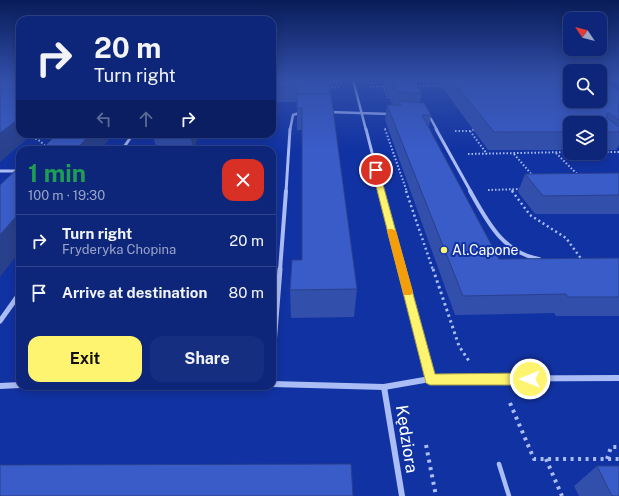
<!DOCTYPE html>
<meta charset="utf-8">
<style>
:root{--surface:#0d267a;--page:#162e7f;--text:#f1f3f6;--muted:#9aa5c7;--line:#2d438b;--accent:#fff46f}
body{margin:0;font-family:"Public Sans",sans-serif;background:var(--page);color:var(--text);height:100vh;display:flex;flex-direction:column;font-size:15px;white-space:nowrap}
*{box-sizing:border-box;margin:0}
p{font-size:13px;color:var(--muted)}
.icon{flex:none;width:22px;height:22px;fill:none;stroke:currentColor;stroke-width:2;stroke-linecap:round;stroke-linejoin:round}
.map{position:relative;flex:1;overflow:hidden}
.details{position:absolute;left:16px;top:146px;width:260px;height:244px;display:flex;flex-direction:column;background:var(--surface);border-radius:12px;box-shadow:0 2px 10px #0003,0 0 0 1px var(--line)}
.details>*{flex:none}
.hud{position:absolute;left:16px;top:16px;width:260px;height:122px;border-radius:12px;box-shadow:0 2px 10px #0003,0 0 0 1px var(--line);background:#0d267a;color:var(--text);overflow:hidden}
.needle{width:26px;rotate:305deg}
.tools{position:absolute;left:563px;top:12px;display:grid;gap:8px}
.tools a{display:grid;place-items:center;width:44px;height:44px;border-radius:8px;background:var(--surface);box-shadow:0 2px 10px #0003,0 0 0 1px var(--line);font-size:20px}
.pin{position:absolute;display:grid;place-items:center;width:34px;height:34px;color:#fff;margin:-17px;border:2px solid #fff;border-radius:50%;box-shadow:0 1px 4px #0007}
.me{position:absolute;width:44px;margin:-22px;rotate:270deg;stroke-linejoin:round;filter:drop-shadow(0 0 3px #0008)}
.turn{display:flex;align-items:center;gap:14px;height:84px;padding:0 12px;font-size:18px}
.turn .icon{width:52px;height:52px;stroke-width:2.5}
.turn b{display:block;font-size:28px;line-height:34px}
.lanes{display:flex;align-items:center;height:38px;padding:0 12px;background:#0003;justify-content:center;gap:20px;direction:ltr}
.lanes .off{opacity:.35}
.round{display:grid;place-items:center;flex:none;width:42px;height:42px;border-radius:12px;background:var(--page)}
.overview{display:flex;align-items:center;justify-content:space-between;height:68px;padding:0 12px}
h1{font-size:24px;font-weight:700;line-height:30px;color:#1e9e55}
.cta{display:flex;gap:8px;margin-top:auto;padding:8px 12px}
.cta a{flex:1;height:46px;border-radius:12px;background:var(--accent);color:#111;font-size:16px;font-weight:700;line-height:46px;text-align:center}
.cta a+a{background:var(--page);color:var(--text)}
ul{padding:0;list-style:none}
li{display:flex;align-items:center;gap:12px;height:52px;padding:0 12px;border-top:1px solid var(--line)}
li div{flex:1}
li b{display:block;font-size:15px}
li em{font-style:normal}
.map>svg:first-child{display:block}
</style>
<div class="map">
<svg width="619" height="496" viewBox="0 0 619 496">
<rect width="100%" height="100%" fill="#1132a2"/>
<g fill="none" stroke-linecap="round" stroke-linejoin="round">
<g stroke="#abbdf5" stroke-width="1.5" stroke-dasharray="1 2" stroke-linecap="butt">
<polyline points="327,83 338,83"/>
<polyline points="368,83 376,83"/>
<polyline points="383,86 388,99"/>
<polyline points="414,86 443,86"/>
<polyline points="326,87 339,87"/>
<polyline points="370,87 387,86"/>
<polyline points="385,128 386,130"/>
<polyline points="473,130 475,129"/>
</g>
<g stroke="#abbdf5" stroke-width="2" stroke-dasharray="1.5 2" stroke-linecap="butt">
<polyline points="385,129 407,192"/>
<polyline points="455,131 470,131 475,129"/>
<polyline points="470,131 487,154"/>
<polyline points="26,134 40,141 49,150"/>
<polyline points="600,152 619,152"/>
<polyline points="556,153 578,175"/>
<polyline points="468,154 570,152"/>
<polyline points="514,154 533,176"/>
<polyline points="488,190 521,189"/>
<polyline points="512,190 513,192"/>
</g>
<g stroke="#abbdf5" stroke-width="2.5" stroke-dasharray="2 3" stroke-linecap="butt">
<polyline points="406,191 433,270"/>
<polyline points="512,191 530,215 566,238 582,260"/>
</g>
<polyline stroke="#abbdf5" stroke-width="3" stroke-dasharray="2.5 3.5" stroke-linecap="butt" points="433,269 459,346 469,361"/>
<g stroke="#abbdf5" stroke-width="4" stroke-dasharray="3 4.5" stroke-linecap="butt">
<polyline points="510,403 534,459 619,459"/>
<polyline points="426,445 436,496"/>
<polyline points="546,459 562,496"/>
<polyline points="607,459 611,447 619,447"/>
</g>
<polyline stroke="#abbdf5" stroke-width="4.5" points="499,464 509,496"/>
<g stroke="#abbdf5" stroke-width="2.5">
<polyline points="353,80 366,130"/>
<polyline points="329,112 390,114"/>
<polyline points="427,116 431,119 437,130"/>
<polyline points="290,130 293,115 302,112"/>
</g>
<g stroke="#abbdf5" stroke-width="3">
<polyline points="366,129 382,192"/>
<polyline points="436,129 471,192"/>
<polyline points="122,150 133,134"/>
<polyline points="0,171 20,171"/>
<polyline points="286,192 290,129"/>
</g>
<g stroke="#abbdf5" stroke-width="4">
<polyline points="382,191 402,270"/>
<path d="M470,191c17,30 32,61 69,68"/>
<polyline points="280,270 286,191"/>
</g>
<g stroke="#abbdf5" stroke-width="5">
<polyline points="402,269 428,370"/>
<polyline points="0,321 20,293"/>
<polyline points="272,370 280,269"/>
</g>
<g stroke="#abbdf5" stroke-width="6">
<polyline points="427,369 430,379"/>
<polyline points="272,375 272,369"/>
<polyline points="272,384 384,387 430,379 619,378"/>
<polyline points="0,386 20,385"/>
<polyline points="384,387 402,496"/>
</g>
</g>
<g fill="#324fac">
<polygon points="272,80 328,80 357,289 354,317 291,318 290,290 302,260 302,130 297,130 297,102 272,102"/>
<polygon points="382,80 415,80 422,93 420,102 431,115 429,127 499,259 619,258 619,316 556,316 554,313 455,315 385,120 387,105 392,105"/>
<polygon points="437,80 570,80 570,101 600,101 619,91 619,145 616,150 600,150 600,123 570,123 570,150 488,150"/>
<polygon points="152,134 200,134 193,149 157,149"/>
<polygon points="619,173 619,214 535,214 518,192 525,174"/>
<polygon points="597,466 619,496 579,496 574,486"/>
</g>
<g fill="#29408c">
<polygon points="20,118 20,134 33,134 0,162 0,133"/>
<polygon points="90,134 113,134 101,150 76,150"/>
<polygon points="190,134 200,134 193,149"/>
<polygon points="20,212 20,251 0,277 0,235"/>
</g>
<g fill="#3a5cc8" stroke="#29408c">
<polygon points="0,80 20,80 20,118 0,133"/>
<polygon points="272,80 328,80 330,94 297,94 297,86 272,87"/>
<polygon points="392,80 415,80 422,93 397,92"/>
<polygon points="452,80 554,80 570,92 570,101 583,101 593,108 597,108 597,104 592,101 600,101 600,80 602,80 619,91 619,120 609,113 606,114 607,118 619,127 619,132 600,132 600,123 570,123 570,132 494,132"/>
<polygon points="562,80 570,80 570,86"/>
<polygon points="299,94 331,94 357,289 290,290 292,260 302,260 302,108 297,108 297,95"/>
<polygon points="399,101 424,103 431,115 422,115 499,259 619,258 619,297 568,297 566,294 463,296 387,105 401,105"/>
<polygon points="57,134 90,134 76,150 41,150"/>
<polygon points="20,166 20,212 0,235 0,185"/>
<polygon points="619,173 619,195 543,196 525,174"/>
<polygon points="351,464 353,496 0,496 0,465"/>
<polygon points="597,466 619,466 619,496 612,496"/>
</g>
<linearGradient id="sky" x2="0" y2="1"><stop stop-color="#091c59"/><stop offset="0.53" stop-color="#324fa9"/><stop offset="1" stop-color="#324fa9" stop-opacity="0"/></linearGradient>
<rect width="619" height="150" fill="url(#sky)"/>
<polygon fill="#fff46f" stroke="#a69f48" points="376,168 379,170 435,374 530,373 535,375 537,379 535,383 530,385 430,385 426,383 372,170"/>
<polygon fill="#f59e0b" points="389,229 392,229 396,231 413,292 411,295 404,295 403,292 387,231"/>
<circle fill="#fff46f" stroke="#1132a2" stroke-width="1.5" cx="444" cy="250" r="4"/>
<g text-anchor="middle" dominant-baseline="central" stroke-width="4" stroke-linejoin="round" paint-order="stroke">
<g font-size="14" fill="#fff" stroke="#1132a2" text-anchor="start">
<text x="452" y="250">Al.Capone</text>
</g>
<g font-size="17" fill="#fff" stroke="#1132a2">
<text transform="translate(407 439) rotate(81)">Kędziora</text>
</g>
</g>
</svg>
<div class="tools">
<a><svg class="needle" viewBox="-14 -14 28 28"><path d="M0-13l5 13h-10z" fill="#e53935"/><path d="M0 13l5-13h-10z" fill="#9aa5c7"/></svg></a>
<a><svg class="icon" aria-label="search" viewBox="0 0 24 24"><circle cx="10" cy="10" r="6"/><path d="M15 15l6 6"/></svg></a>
<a><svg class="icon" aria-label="layers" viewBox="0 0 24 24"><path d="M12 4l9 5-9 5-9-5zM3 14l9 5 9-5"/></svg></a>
</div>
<div class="pin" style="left:376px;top:170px;background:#d93025"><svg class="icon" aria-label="arrive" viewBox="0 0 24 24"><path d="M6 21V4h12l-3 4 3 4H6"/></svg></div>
<svg class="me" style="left:530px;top:379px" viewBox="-20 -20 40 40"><circle r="17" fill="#fff46f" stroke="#fff" stroke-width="3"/><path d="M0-11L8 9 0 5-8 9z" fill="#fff"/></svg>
<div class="hud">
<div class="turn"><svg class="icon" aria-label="right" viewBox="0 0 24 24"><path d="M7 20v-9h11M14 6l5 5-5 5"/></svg><div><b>20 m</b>Turn right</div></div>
<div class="lanes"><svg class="icon off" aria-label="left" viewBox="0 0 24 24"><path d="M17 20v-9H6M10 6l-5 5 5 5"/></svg><svg class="icon off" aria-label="ahead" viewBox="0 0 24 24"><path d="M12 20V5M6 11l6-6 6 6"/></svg><svg class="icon" aria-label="right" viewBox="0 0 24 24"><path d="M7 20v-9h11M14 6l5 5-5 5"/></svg></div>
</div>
<section class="details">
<div class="overview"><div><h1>1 min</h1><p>100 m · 19:30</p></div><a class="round" style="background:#d93025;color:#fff"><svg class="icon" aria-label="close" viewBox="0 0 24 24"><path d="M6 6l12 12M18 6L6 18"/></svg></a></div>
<ul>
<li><svg class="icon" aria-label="right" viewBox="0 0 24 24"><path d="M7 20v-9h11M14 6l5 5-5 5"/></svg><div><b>Turn right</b><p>Fryderyka Chopina</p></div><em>20 m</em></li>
<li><svg class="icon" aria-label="arrive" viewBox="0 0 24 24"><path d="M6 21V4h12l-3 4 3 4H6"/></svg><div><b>Arrive at destination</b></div><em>80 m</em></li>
</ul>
<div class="cta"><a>Exit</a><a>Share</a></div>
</section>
</div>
